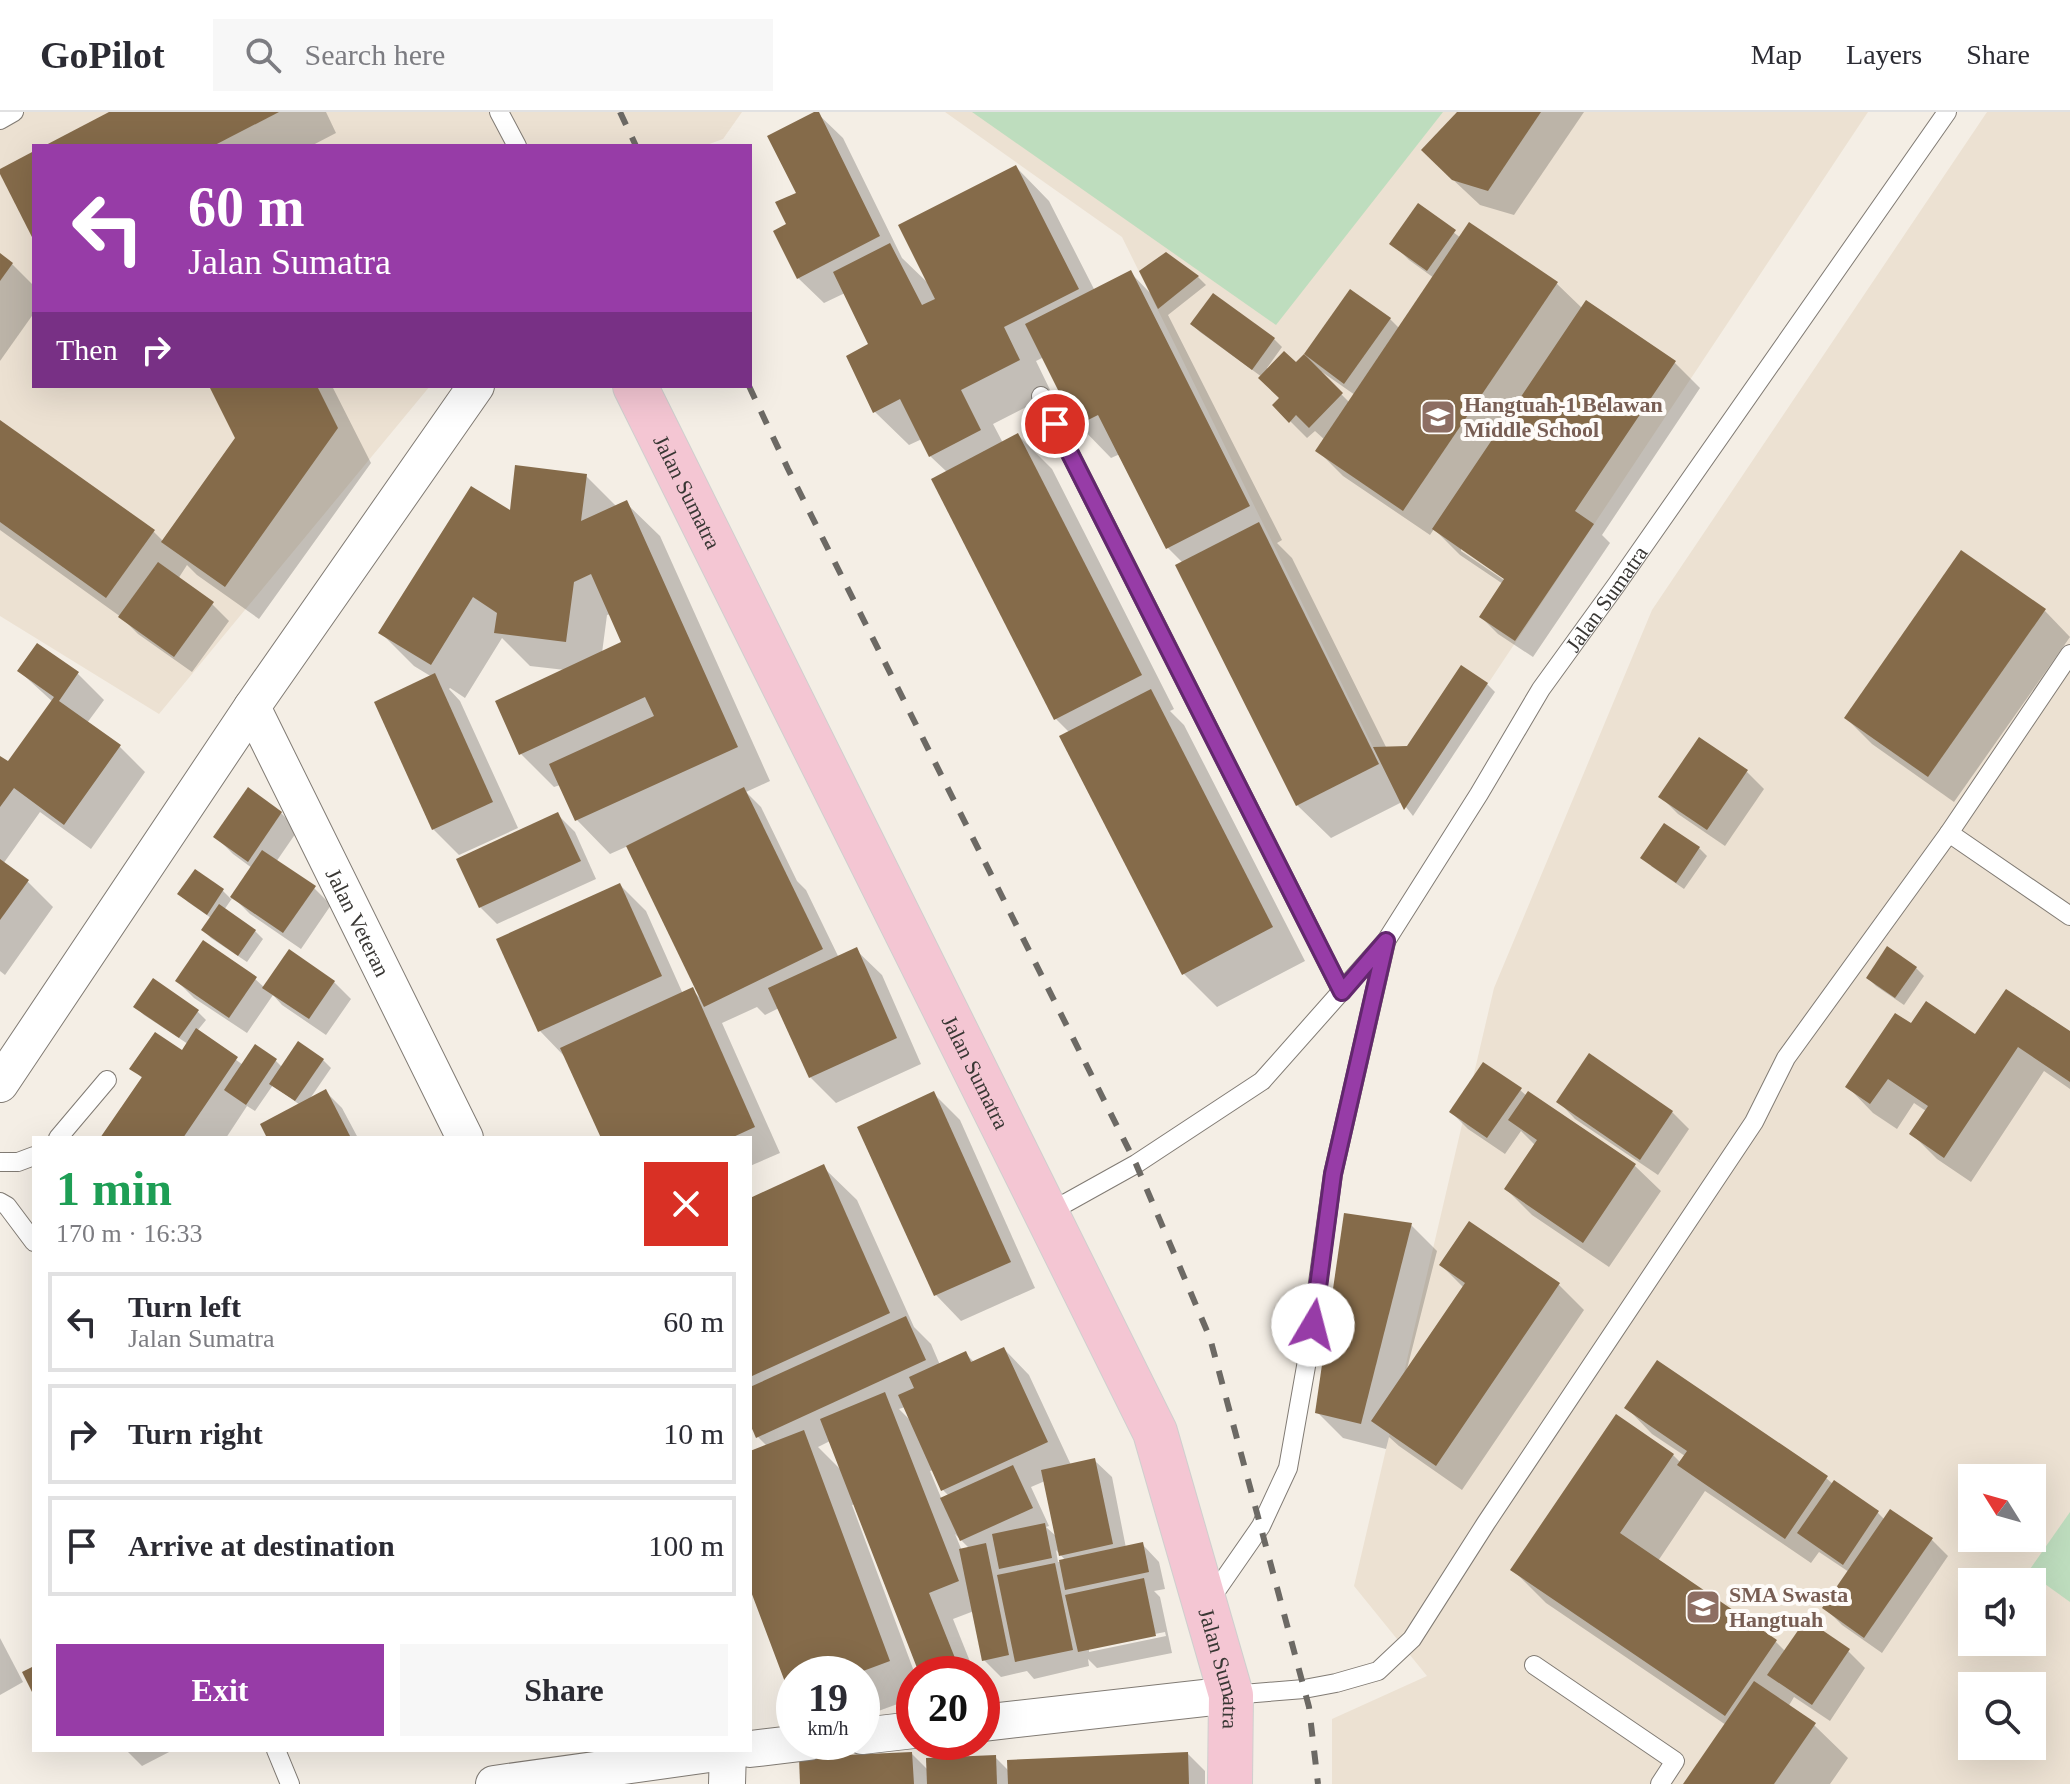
<!DOCTYPE html>
<meta charset="utf-8">
<style>
:root{--surface:#fff;--page:#f7f7f7;--text:#2b2b33;--muted:#7c7c81;--line:#e1e1e2;--accent:#973ca7}
body{margin:0;font-family:Georgia,serif;background:var(--page);color:var(--text);height:100vh;display:flex;flex-direction:column;font-size:30px;white-space:nowrap}
*{box-sizing:border-box;margin:0}
p{font-size:26px;color:var(--muted)}
.icon{flex:none;width:44px;height:44px;fill:none;stroke:currentColor;stroke-width:2;stroke-linecap:round;stroke-linejoin:round}
.map{position:relative;flex:1;overflow:hidden}
.sheet{position:absolute;left:32px;top:1024px;width:720px;height:616px;display:flex;flex-direction:column;background:var(--surface);border-radius:0px;box-shadow:0 8px 32px #0002}
.sheet>*{flex:none}
.guide{position:absolute;left:32px;top:32px;width:720px;height:244px;border-radius:0px;box-shadow:0 8px 32px #0002;background:#973ca7;color:#fff;overflow:hidden}
.needle{width:52px;rotate:307deg}
.fabs{position:absolute;left:1958px;top:1352px;display:grid;gap:16px}
.fabs a{display:grid;place-items:center;width:88px;height:88px;border-radius:0px;background:var(--surface);box-shadow:0 8px 32px #0002;font-size:40px}
.speed{position:absolute;left:776px;top:1544px;display:flex;gap:16px;font-size:40px;font-weight:700;text-align:center}
.speed>*{display:grid;place-content:center;width:104px;height:104px;border-radius:50%;background:var(--surface);box-shadow:0 8px 32px #0002;line-height:1}
.speed small{font-size:20px;font-weight:400}
.speed .limit{border:12px solid #d22;background:#fff;color:#111}
.pin{position:absolute;display:grid;place-items:center;width:68px;height:68px;color:#fff;margin:-34px;border:4px solid #fff;border-radius:50%;box-shadow:0 2px 8px #0007}
.me{position:absolute;width:88px;margin:-44px;rotate:8deg;stroke-linejoin:round;filter:drop-shadow(0 0 6px #0008)}
.turn{display:flex;align-items:center;gap:28px;height:168px;padding:0 24px;font-size:36px}
.turn .icon{width:104px;height:104px;stroke-width:2.5}
.turn b{display:block;font-size:56px;line-height:68px}
.then{display:flex;align-items:center;height:76px;padding:0 24px;background:#0003;gap:16px;font-size:30px}
.round{display:grid;place-items:center;flex:none;width:84px;height:84px;border-radius:0px;background:var(--page)}
.headline{display:flex;align-items:center;justify-content:space-between;height:136px;padding:0 24px}
h1{font-size:48px;font-weight:600;line-height:60px;color:#1e9e55}
.cta{display:flex;gap:16px;margin-top:auto;padding:16px 24px}
.cta a{flex:1;height:92px;border-radius:0px;background:var(--accent);color:#fff;font-size:32px;font-weight:600;line-height:92px;text-align:center}
.cta a+a{background:var(--page);color:var(--text)}
ul{padding:0;list-style:none}
li{display:flex;align-items:center;gap:24px;height:100px;margin:0 16px 12px;padding:0 8px;border:4px solid var(--line);border-radius:0px}
li div{flex:1}
li b{display:block;font-size:30px}
li em{font-style:normal}
header{display:flex;align-items:center;gap:48px;box-sizing:border-box;height:112px;padding:0 40px;background:var(--surface);border-bottom:2px solid var(--line)}
header strong{font-size:38px}
nav{display:flex;gap:44px;margin-inline-start:auto;font-size:28px}
.search{width:560px;height:72px;background:var(--page);display:flex;align-items:center;gap:20px;box-sizing:border-box;padding:0 28px;border-radius:0px;color:var(--muted);font-size:30px}
.map>svg:first-child{display:block}
</style>
<header>
<strong>GoPilot</strong>
<div class="search"><svg class="icon" aria-label="search" viewBox="0 0 24 24"><circle cx="10" cy="10" r="6"/><path d="M15 15l6 6"/></svg>Search here</div>
<nav><a>Map</a><a>Layers</a><a>Share</a></nav>
</header>
<div class="map">
<svg width="2070" height="1672" viewBox="0 0 2070 1672">
<rect width="100%" height="100%" fill="#f4eee5"/>
<g fill="#ece1d2" fill-rule="evenodd">
<polygon points="0,0 742,0 723,27 704,34 34,34 34,274 430,274 159,602 0,504"/>
<polygon points="945,0 1868,0 1404,698 1122,125"/>
<path d="M1987,0h83v1672h-738v-65l95,-43 -73,-90 140,-598 158,-378zM1972,1366h60v60h-60zM1972,1470h60v60h-60zM1972,1574h60v60h-60z"/>
</g>
<g fill="#beddbe">
<polygon points="972,0 1443,0 1276,213"/>
<polygon points="2070,1400 2070,1490 2028,1460"/>
</g>
<g fill="#0003" fill-rule="evenodd">
<polygon points="114,0 326,0 336,21 311,34 48,34"/>
<polygon points="1460,0 1584,0 1514,103 1480,93 1449,64"/>
<polygon points="817,1 843,26 902,146 929,172 1016,55 1049,89 1095,179 1131,161 1151,182 1166,142 1198,165 1206,173 1168,203 1282,428 1277,431 1292,446 1387,637 1408,636 1487,572 1495,580 1413,704 1402,690 1331,726 1297,693 1183,451 1168,436 1120,342 1111,346 1078,312 1044,245 1036,249 1052,282 993,312 1003,331 1018,323 1052,357 1174,597 1170,599 1184,613 1305,849 1217,895 1183,861 1070,621 1056,607 947,360 930,344 922,327 909,333 875,300 871,233 845,181 824,191 798,166 788,113 798,81"/>
<path d="M1418,94l43,32 95,45 27,26 92,54 25,25 -98,147 8,8 -77,114 -35,-23 -17,-17 22,-33 -43,-29 -26,-26 -4,6 -87,-59 -25,-25 7,-11 -10,-9 -8,7 -33,-33 7,-7 -19,-21 -62,-45 -8,-8 82,15 8,8 -15,21 2,2 27,-5 9,-9 46,-64 39,27 10,10 34,-51 -25,-18 -17,-17zM1322,260l33,23 -5,8 -29,-29zM1461,435l68,50 -68,-46z"/>
<polygon points="0,144 12,152 34,174 34,201 0,249"/>
<polygon points="211,274 332,274 371,351 259,507 197,463 187,453 178,467 212,492 229,509 192,560 138,522 121,505 0,418 0,310 154,420 164,430 237,326"/>
<path d="M586,364l31,31 9,-4 34,33 110,245 -24,11 15,15 36,74 9,9 33,68 17,-8 26,25 39,89 -85,39 -26,-26 -31,-69 -14,7 -8,-8 -35,16 58,130 -30,13v-28h-147l-38,-81 -25,-26 80,-146 26,26 37,83 9,-4 9,9 -73,-153 -18,8 -33,-34 -17,-35 -6,2 -33,-33 44,-84 -35,-4 -28,-28 -37,60 -15,-10 -1,1 11,12 58,127 -59,27 -26,-26 -1,-152 -18,-11 -34,-34 132,-118zM611,502l13,29 -22,10 5,-38z"/>
<polygon points="2045,499 2070,525 1954,690 1872,632 1846,606"/>
<polygon points="38,533 78,562 104,588 87,611 120,635 145,660 91,737 40,700 3,752 28,770 53,795 5,863 0,859 0,646 8,652 53,590 19,559"/>
<polygon points="1747,660 1764,677 1725,734 1678,702 1661,685"/>
<polygon points="281,701 298,718 276,750 314,776 331,793 301,837 250,802 233,785 224,798 255,819 263,827 247,850 211,826 203,818 211,806 188,790 180,782 195,760 223,779 231,787 252,756 233,742 216,725"/>
<polygon points="558,703 575,720 596,767 497,812 480,795"/>
<polygon points="1699,736 1707,744 1684,777 1651,754"/>
<polygon points="1916,856 1924,864 1904,893 1876,874 1868,866"/>
<polygon points="255,867 265,876 334,870 351,887 326,923 282,893 273,883 247,921 194,886 177,869"/>
<polygon points="136,895 198,900 206,908 197,919 243,953 276,949 282,955 323,948 331,956 309,988 325,979 342,996 358,1026 269,1026 300,993 273,973 255,999 247,994 226,1026 103,1026 143,967 132,956 182,941 188,932 144,903"/>
<polygon points="1911,914 1976,925 2070,921 2070,977 2044,959 1971,1070 1937,1047 1912,1022 1926,999 1914,991 1897,1017 1873,1001 1848,975"/>
<polygon points="1520,978 1527,984 1529,981 1635,1054 1661,1079 1609,1155 1532,1103 1506,1077 1536,1034 1521,1019 1505,1042 1468,1017 1451,1000"/>
<polygon points="934,982 960,1008 1035,1176 961,1209 936,1183"/>
<polygon points="1558,989 1672,1000 1689,1017 1658,1063 1575,1007"/>
<path d="M823,1055l34,33 57,127 17,17 9,21 25,-12 9,9 30,-13 25,26 42,90 23,-5 18,17 14,71 16,-4 17,18 6,27 -11,2 6,6 12,56 -75,15 -9,-9 1,7 -55,13 -7,-8 -26,6 -17,-17 -10,-49 -21,8 22,55h-51l-69,-170 -3,1 63,169 -1,24 -52,19v-43h-68v24l-2,-1 -42,-113v-131l17,-7 -9,-9 -6,-13 -2,1v-225zM905,1295l7,15 -13,-13zM830,1329l12,30 -24,-24zM934,1358l9,20 6,6 -7,4 -12,-29zM1045,1369l12,56 -11,-10 3,-1 -18,-39zM955,1422l15,15 -8,2zM1056,1438l10,11 -8,1zM1165,1520l1,4 -77,16v-5z"/>
<polygon points="1411,1113 1437,1139 1406,1261 1464,1176 1441,1153 1559,1173 1584,1198 1462,1378 1399,1334 1389,1325 1386,1337 1343,1326 1317,1300"/>
<polygon points="1627,1296 1826,1366 1833,1372 1878,1401 1885,1408 1931,1427 1948,1444 1882,1541 1842,1513 1825,1496 1849,1460 1819,1440 1811,1451 1705,1379 1658,1449 1776,1530 1786,1540 1848,1539 1865,1556 1830,1609 1794,1585 1788,1595 1814,1613 1848,1646 1830,1672 1685,1672 1726,1613 1546,1491 1513,1458 1673,1343 1681,1351 1685,1344 1652,1322"/>
<polygon points="0,1526 23,1570 0,1583"/>
<polygon points="126,1638 173,1638 142,1654"/>
<polygon points="912,1642 929,1659 995,1645 1009,1659 1188,1642 1205,1659 1205,1672 802,1672"/>
</g>
<g fill="#856b4a">
<polygon points="109,0 279,0 213,34 44,34"/>
<polygon points="814,0 819,0 880,124 797,167 773,119 786,112 775,90 796,81 767,24"/>
<polygon points="1457,0 1541,0 1488,79 1452,68 1421,38"/>
<polygon points="34,39 34,129 0,62 0,57"/>
<polygon points="1016,53 1079,177 1004,215 1020,248 961,278 981,318 929,345 900,287 873,301 846,244 868,232 833,160 890,131 922,193 935,187 898,113"/>
<polygon points="1418,91 1456,118 1427,159 1389,132"/>
<polygon points="1469,110 1558,170 1403,399 1315,339"/>
<polygon points="1166,140 1199,164 1158,197 1139,159"/>
<polygon points="0,141 13,151 0,169"/>
<polygon points="1131,158 1250,394 1166,437 1098,303 1076,314 1025,212"/>
<polygon points="1350,177 1391,206 1344,272 1304,242"/>
<polygon points="1213,181 1275,226 1252,258 1190,212"/>
<polygon points="1586,188 1676,249 1575,399 1594,412 1515,529 1479,505 1504,467 1432,417"/>
<polygon points="1284,239 1296,250 1304,242 1343,281 1309,316 1296,303 1289,311 1272,293 1279,286 1258,266"/>
<polygon points="209,274 317,274 338,316 225,475 161,430 235,326"/>
<polygon points="0,308 155,418 106,486 0,410"/>
<polygon points="1018,321 1142,563 1054,608 931,367"/>
<polygon points="515,353 587,362 581,409 627,388 738,635 575,709 549,652 654,604 645,585 519,643 495,589 621,530 591,462 574,470 566,530 494,521 497,501 473,485 431,553 378,521 471,374 510,398"/>
<polygon points="1259,410 1379,652 1296,694 1175,453"/>
<polygon points="1961,438 2046,497 1928,665 1844,606"/>
<polygon points="158,450 214,490 174,545 118,505"/>
<polygon points="37,531 79,560 59,589 121,633 64,713 14,676 0,695 0,644 8,649 54,585 17,559"/>
<polygon points="1461,553 1488,571 1404,698 1373,635 1407,634"/>
<polygon points="435,561 493,690 432,718 374,590"/>
<polygon points="1151,577 1273,815 1182,863 1059,624"/>
<polygon points="1699,625 1748,658 1707,718 1658,685"/>
<polygon points="248,675 282,700 248,750 213,725"/>
<polygon points="744,675 823,837 704,895 626,734"/>
<polygon points="558,700 581,749 479,796 456,747"/>
<polygon points="1664,711 1700,735 1676,771 1640,746"/>
<polygon points="262,738 316,774 283,821 230,785"/>
<polygon points="0,747 29,768 0,808"/>
<polygon points="195,757 224,777 207,803 177,782"/>
<polygon points="620,771 662,864 538,920 496,827"/>
<polygon points="219,792 256,818 238,844 201,818"/>
<polygon points="203,828 257,865 229,906 175,869"/>
<polygon points="1887,834 1917,855 1895,886 1866,866"/>
<polygon points="857,835 897,926 809,966 768,876"/>
<polygon points="289,837 335,869 309,907 262,876"/>
<polygon points="153,866 199,898 179,926 133,895"/>
<polygon points="693,875 755,1015 731,1026 601,1026 560,936"/>
<polygon points="2006,877 2070,919 2070,970 2018,935 1944,1046 1909,1022 1928,994 1888,967 1870,992 1845,975 1895,901 1911,911 1926,889 1975,922"/>
<polygon points="196,916 238,945 183,1026 100,1026 142,965 129,957 155,920 182,938"/>
<polygon points="298,929 324,947 295,989 269,972"/>
<polygon points="255,932 277,947 246,993 224,978"/>
<polygon points="1589,941 1673,999 1640,1048 1556,990"/>
<polygon points="1483,950 1522,976 1487,1026 1449,1000"/>
<polygon points="326,977 351,1026 267,1026 260,1012"/>
<polygon points="934,979 1011,1150 934,1184 857,1015"/>
<polygon points="1528,979 1636,1052 1583,1131 1504,1077 1537,1028 1508,1008"/>
<polygon points="824,1052 890,1201 750,1265 750,1086"/>
<polygon points="1344,1101 1412,1111 1361,1312 1315,1301"/>
<polygon points="1469,1109 1560,1171 1436,1354 1371,1309 1465,1171 1439,1153"/>
<polygon points="906,1204 926,1248 756,1326 750,1312 750,1275"/>
<polygon points="1004,1235 1048,1330 941,1379 898,1283 914,1276 909,1265 966,1239 971,1250"/>
<polygon points="1657,1248 1828,1364 1785,1427 1677,1353 1687,1339 1624,1296"/>
<polygon points="885,1280 959,1469 929,1481 955,1546 919,1561 820,1307"/>
<polygon points="1616,1302 1674,1342 1620,1421 1777,1528 1725,1604 1510,1458"/>
<polygon points="804,1318 890,1549 855,1562 794,1562 794,1585 791,1586 750,1477 750,1339"/>
<polygon points="1095,1346 1113,1432 1059,1444 1041,1358"/>
<polygon points="1013,1353 1033,1396 960,1429 940,1386"/>
<polygon points="1834,1368 1879,1399 1843,1453 1797,1421"/>
<polygon points="1890,1397 1933,1426 1864,1526 1822,1496"/>
<polygon points="1045,1411 1052,1446 999,1457 992,1422"/>
<polygon points="1143,1430 1149,1460 1065,1478 1059,1448"/>
<polygon points="986,1431 1009,1543 982,1549 959,1437"/>
<polygon points="1055,1451 1073,1538 1015,1550 997,1463"/>
<polygon points="1144,1466 1156,1524 1078,1540 1065,1483"/>
<polygon points="1806,1507 1850,1537 1812,1593 1767,1563"/>
<polygon points="34,1554 34,1584 22,1560"/>
<polygon points="1754,1569 1816,1611 1774,1672 1683,1672"/>
<polygon points="912,1640 914,1672 800,1672 799,1645"/>
<polygon points="1188,1640 1189,1672 1008,1672 1007,1648"/>
<polygon points="996,1643 997,1672 927,1672 926,1646"/>
</g>
<g fill="none" stroke-linecap="round" stroke-linejoin="round">
<defs>
<g id="service">
<polyline points="499,0 517,34"/>
<polyline points="0,8 14,0"/>
<polyline points="1041,284 1342,880"/>
<polyline points="1949,721 2070,804"/>
<polyline points="58,1026 107,968"/>
<polyline points="0,1050 18,1050 34,1044"/>
<polyline points="0,1090 7,1094 34,1130"/>
<path id="s1" d="M1048,1101l88,-49 126,-83 124,-140 93,-147 62,-105 76,-105 330,-472"/>
<polyline points="1209,1489 1261,1414 1288,1356 1308,1243 1333,1062 1386,830"/>
<polyline points="1534,1553 1675,1649 1660,1672"/>
<polyline points="1231,1583 1304,1577 1336,1571 1378,1559 1412,1527 1486,1411 1754,1010 1786,946 1949,721 2070,542"/>
<polyline points="276,1638 290,1672"/>
</g>
<g id="minor">
<path id="s2" d="M252,595l213,431"/>
<polyline points="0,972 252,595 476,274"/>
<polyline points="982,1611 1231,1583"/>
<polyline points="862,1624 914,1618"/>
<polyline points="750,1637 809,1630"/>
<polyline points="494,1672 738,1638"/>
<polyline points="727,1672 728,1638"/>
</g>
<g id="trunk">
<path id="s3" d="M635,274l520,1046 76,263 -1,89"/>
</g>
</defs>
<use href="#service" stroke="#817b74" stroke-width="20"/>
<use href="#minor" stroke="#817b74" stroke-width="38"/>
<use href="#trunk" stroke="#cfcfce" stroke-width="46"/>
<use href="#service" stroke="#fff" stroke-width="18"/>
<use href="#minor" stroke="#fff" stroke-width="36"/>
<use href="#trunk" stroke="#f4c6d3" stroke-width="44"/>
<g stroke="#6c6964" stroke-width="6" stroke-dasharray="14 14" stroke-linecap="butt">
<polyline points="620,0 636,34"/>
<polyline points="749,274 788,357 1136,1052 1210,1226 1309,1595 1318,1672"/>
</g>
</g>
<g fill="none" stroke-linecap="round" stroke-linejoin="round">
<defs>
<polyline id="route" points="1055,312 1342,880 1386,829 1333,1062 1313,1213"/>
</defs>
<use href="#route" stroke="#62276d" stroke-width="20"/>
<use href="#route" stroke="#973ca7" stroke-width="14"/>
</g>
<defs>
<symbol id="school-square" viewBox="-11 -11 22 22"><rect x="-9" y="-9" width="18" height="18" rx="4" fill="#8d6e63" stroke="#fefbf8"/><path d="M0-5L7-2L0 1L-7-2ZM-4 1L0 2.5L4 1V4Q0 6-4 4Z" fill="#fff"/></symbol>
</defs>
<g fill-rule="evenodd">
<use href="#school-square" x="1418" y="285" width="40" height="40"/>
<use href="#school-square" x="1683" y="1475" width="40" height="40"/>
</g>
<g text-anchor="middle" dominant-baseline="central" stroke-width="8" stroke-linejoin="round" paint-order="stroke">
<g font-size="22" font-weight="bold" fill="#785e54" stroke="#fefbf8" text-anchor="start">
<text x="1464" y="292">Hangtuah-1 Belawan<tspan x="1464" dy="25">Middle School</tspan></text>
<text x="1729" y="1482">SMA Swasta<tspan x="1729" dy="25">Hangtuah</tspan></text>
</g>
<g font-size="22" fill="#393734" stroke="#fefbf8">
<text stroke="none"><textPath href="#s3" startOffset="118">Jalan Sumatra</textPath></text>
<text stroke="none"><textPath href="#s1" startOffset="846">Jalan Sumatra</textPath></text>
<text stroke="none"><textPath href="#s2" startOffset="240">Jalan Veteran</textPath></text>
<text stroke="none"><textPath href="#s3" startOffset="766">Jalan Sumatra</textPath></text>
<text stroke="none"><textPath href="#s3" startOffset="1414">Jalan Sumatra</textPath></text>
</g>
</g>
</svg>
<div class="fabs">
<a><svg class="needle" viewBox="-14 -14 28 28"><path d="M0-13l5 13h-10z" fill="#e53935"/><path d="M0 13l5-13h-10z" fill="#7c7c81"/></svg></a>
<a><svg class="icon" aria-label="sound" viewBox="0 0 24 24"><path d="M4 9h4l5-4v14l-5-4H4zM17 9q2 3 0 6"/></svg></a>
<a><svg class="icon" aria-label="search" viewBox="0 0 24 24"><circle cx="10" cy="10" r="6"/><path d="M15 15l6 6"/></svg></a>
</div>
<div class="speed"><div>19<small>km/h</small></div><div class="limit">20</div></div>
<div class="pin" style="left:1055px;top:312px;background:#d93025"><svg class="icon" aria-label="arrive" viewBox="0 0 24 24"><path d="M6 21V4h12l-3 4 3 4H6"/></svg></div>
<svg class="me" style="left:1313px;top:1213px" viewBox="-20 -20 40 40"><circle r="19" fill="#fff"/><path d="M0-13L10 11 0 6-10 11z" fill="#973ca7"/></svg>
<div class="guide">
<div class="turn"><svg class="icon" aria-label="left" viewBox="0 0 24 24"><path d="M17 20v-9H6M10 6l-5 5 5 5"/></svg><div><b>60 m</b>Jalan Sumatra</div></div>
<div class="then">Then<svg class="icon" aria-label="right" viewBox="0 0 24 24"><path d="M7 20v-9h11M14 6l5 5-5 5"/></svg></div>
</div>
<section class="sheet">
<div class="headline"><div><h1>1 min</h1><p>170 m · 16:33</p></div><a class="round" style="background:#d93025;color:#fff"><svg class="icon" aria-label="close" viewBox="0 0 24 24"><path d="M6 6l12 12M18 6L6 18"/></svg></a></div>
<ul>
<li><svg class="icon" aria-label="left" viewBox="0 0 24 24"><path d="M17 20v-9H6M10 6l-5 5 5 5"/></svg><div><b>Turn left</b><p>Jalan Sumatra</p></div><em>60 m</em></li>
<li><svg class="icon" aria-label="right" viewBox="0 0 24 24"><path d="M7 20v-9h11M14 6l5 5-5 5"/></svg><div><b>Turn right</b></div><em>10 m</em></li>
<li><svg class="icon" aria-label="arrive" viewBox="0 0 24 24"><path d="M6 21V4h12l-3 4 3 4H6"/></svg><div><b>Arrive at destination</b></div><em>100 m</em></li>
</ul>
<div class="cta"><a>Exit</a><a>Share</a></div>
</section>
</div>
